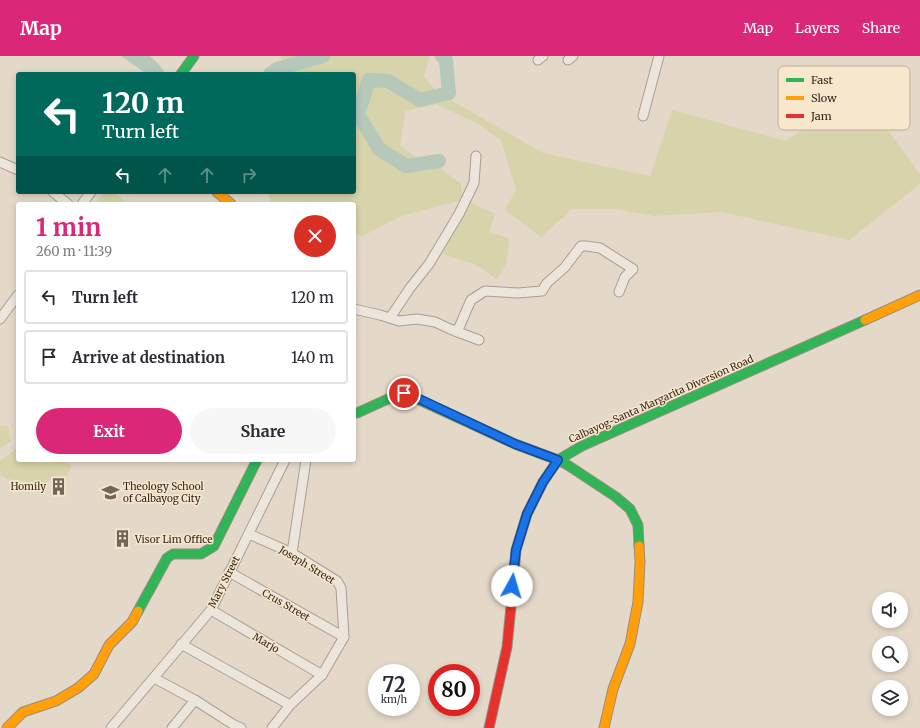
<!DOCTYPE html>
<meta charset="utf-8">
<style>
:root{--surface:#fff;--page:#f7f7f7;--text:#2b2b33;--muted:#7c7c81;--line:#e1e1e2;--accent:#db2777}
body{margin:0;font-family:Merriweather,serif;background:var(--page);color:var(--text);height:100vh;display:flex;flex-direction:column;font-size:15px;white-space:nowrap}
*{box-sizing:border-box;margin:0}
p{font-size:13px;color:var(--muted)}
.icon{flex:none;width:22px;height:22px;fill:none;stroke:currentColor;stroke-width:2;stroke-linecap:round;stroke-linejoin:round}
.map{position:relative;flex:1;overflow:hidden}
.details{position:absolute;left:16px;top:146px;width:340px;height:260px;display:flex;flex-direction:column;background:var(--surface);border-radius:4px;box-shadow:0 2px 6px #0003}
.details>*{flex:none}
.hud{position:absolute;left:16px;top:16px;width:340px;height:122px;border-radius:4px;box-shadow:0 2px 6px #0003;background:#00695c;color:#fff;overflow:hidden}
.tools{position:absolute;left:872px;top:536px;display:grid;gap:8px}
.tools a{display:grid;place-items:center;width:36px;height:36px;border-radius:50%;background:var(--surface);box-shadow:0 2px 6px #0003;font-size:20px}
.speed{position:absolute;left:368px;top:608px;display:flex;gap:8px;font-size:20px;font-weight:700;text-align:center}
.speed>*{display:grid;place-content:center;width:52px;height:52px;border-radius:50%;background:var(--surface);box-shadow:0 2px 6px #0003;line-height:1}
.speed small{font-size:10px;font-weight:400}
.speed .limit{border:6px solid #d22;background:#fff;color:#111}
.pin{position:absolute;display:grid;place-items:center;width:34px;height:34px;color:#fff;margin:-17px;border:2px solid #fff;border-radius:50%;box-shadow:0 1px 4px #0007}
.me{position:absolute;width:44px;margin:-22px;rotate:6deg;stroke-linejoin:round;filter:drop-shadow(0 0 3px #0008)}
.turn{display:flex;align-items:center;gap:14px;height:84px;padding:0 20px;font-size:18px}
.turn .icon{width:52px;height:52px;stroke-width:2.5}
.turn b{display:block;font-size:28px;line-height:34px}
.lanes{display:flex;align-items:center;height:38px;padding:0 20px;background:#0003;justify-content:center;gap:20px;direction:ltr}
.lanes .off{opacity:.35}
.round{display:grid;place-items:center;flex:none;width:42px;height:42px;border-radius:21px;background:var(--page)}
.summary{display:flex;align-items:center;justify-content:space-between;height:68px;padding:0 20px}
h1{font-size:24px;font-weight:700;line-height:30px;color:var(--accent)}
.action{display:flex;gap:8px;margin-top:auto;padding:8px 20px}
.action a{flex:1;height:46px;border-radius:24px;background:var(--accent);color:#fff;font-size:16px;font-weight:700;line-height:46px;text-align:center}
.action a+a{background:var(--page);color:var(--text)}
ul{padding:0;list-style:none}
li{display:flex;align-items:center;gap:12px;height:54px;margin:0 8px 6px;padding:0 12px;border:2px solid var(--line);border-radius:4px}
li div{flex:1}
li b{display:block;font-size:15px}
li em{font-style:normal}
header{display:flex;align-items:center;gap:24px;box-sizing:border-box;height:56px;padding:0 20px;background:var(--accent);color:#fff}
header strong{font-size:19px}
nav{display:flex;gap:22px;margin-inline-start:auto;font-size:14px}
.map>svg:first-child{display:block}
</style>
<header>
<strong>Map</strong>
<nav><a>Map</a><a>Layers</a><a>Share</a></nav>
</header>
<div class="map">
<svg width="920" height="672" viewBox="0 0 920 672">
<rect width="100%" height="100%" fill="#e4d9c9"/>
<g fill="#d7d3aa">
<polygon points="280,0 430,0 424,20 437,36 543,97 650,120 672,54 786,85 859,35 920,118 920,128 849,184 721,156 654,160 615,153 572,153 541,181 505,154 516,134 501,84 478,68 436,48 405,55 400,90 420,104 439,111 461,128 462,144 401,160 363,180 354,178 354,148 271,148 267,136 354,136 354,18 274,18 285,9"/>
<polygon points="104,136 113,136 129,148 95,148"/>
<polygon points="468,145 495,158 489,176 509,182 507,206 497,223 475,208 439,197"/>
<polygon points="0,370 8,370 11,386 0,392"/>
<polygon points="18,391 18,404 61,404 72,410 64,426 53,421 44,430 23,425 7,423 0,418 0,405"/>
</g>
<polygon fill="#b5c8ba" points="121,0 150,0 160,10 166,18 147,18"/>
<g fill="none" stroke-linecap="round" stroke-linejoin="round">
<g stroke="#b5c8ba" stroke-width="14">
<polyline points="270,18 277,13 323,0"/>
<polyline points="439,105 406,110 379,93 358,58 369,24 388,25 420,44 449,37 446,4 442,0"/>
</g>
<defs>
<g id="street">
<polyline points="538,4 543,0"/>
<polyline points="568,4 573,0"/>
<polyline points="643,60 659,0"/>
<polyline points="0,106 18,114"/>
<polyline points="53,136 68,148"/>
<polyline points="82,148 91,136"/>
<polyline points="354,253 380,259 399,265 417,263 435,266 450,273 479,284"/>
<polyline points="390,262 410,232 429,208 459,158 474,127 476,100"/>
<polyline points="0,263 18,239"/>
<polyline points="457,276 471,244 485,235 518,237 542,235 547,227 565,211 581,190 586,190 600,192 633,213 625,221 619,236"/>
<polyline points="249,478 292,497 337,525 341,532 344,581 322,619 290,649 272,672"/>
<polyline points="292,497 306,404"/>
<polyline points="229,516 344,581"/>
<polyline points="211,554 322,619"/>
<polyline points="181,588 290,649"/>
<polyline points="154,622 195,644 234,669 241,672"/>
<polyline points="111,672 211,554 285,404"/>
<polyline points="172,672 195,644"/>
</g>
<g id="fast">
<polyline points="181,18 194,0"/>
<polyline points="354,357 357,357 399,338 404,337 515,388 558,404 566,408 616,441 630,453 638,469 639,490"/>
<polyline points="512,540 516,494 527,458 543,426 558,404 582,390 865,264"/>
<polyline points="138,555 167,502 173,498 201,498 214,490 257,404"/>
</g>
<g id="slow">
<polyline points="217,136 231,148"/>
<polyline points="865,264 920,239"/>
<polyline points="7,672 23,656 56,645 78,632 94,618 109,589 132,566 138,555"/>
<polyline points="604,672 613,633 630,588 638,546 640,505 639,490"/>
</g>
<polyline id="jam" points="489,672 507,591 512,540"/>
</defs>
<use href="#street" stroke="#a99e93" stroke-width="11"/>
<use href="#fast" stroke="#988e83" stroke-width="11"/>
<use href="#slow" stroke="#988e83" stroke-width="11"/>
<use href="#jam" stroke="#988e83" stroke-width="11"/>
<use href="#street" stroke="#ece5db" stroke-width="9"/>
<use href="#fast" stroke="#30b455" stroke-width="9"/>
<use href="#slow" stroke="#ff9f0a" stroke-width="9"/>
<use href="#jam" stroke="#e5322d" stroke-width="9"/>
</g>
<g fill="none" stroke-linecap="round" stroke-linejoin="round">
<defs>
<polyline id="route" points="404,337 413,340 515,388 558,404 543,426 527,458 516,494 512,530"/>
</defs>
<use href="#route" stroke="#114b97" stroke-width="10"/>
<use href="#route" stroke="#1a73e8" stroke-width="7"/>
</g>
<defs>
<symbol id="building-bare" viewBox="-9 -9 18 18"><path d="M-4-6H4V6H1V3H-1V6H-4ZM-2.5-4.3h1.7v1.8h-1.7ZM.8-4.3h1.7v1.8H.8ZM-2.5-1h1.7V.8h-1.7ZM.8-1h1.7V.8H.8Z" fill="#746558" stroke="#f7e7cd" stroke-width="2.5" paint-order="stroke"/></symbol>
<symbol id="university-bare" viewBox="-9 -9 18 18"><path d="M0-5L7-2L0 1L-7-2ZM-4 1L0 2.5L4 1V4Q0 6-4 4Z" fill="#746558" stroke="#f7e7cd" stroke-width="2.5" paint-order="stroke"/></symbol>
</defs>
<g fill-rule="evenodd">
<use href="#building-bare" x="46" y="418" width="25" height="25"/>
<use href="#university-bare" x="98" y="424" width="25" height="25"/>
<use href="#building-bare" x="110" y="470" width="25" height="25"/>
</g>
<g text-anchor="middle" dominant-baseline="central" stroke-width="3" stroke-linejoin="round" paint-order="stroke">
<g font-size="10" fill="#37261b" stroke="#f7e7cd">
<text transform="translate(661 343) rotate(-24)">Calbayog-Santa Margarita Diversion Road</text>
<text transform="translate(307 509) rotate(31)">Joseph Street</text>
<text transform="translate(224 526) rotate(-63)">Mary Street</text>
<text transform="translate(286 549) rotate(30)">Crus Street</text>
<text transform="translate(266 587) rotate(30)">Marjo</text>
</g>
<g font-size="10" fill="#37261b" stroke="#f7e7cd" text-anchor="start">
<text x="46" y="430" text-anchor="end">Homily</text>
<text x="123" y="430">Theology School<tspan x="123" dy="12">of Calbayog City</tspan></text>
<text x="135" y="483">Visor Lim Office</text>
</g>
</g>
<rect x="778" y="10" width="132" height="64" rx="6" fill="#f7e7cd" stroke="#bdad98" stroke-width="1"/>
<rect x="786" y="22" width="18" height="4" fill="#30b455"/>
<rect x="786" y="40" width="18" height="4" fill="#ff9f0a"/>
<rect x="786" y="58" width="18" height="4" fill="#e5322d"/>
<g font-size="11" fill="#37261b">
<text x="811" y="28">Fast</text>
<text x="811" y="46">Slow</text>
<text x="811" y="64">Jam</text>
</g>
</svg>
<div class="tools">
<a><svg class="icon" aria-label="sound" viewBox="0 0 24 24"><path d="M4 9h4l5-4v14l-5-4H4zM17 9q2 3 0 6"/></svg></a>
<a><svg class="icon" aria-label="search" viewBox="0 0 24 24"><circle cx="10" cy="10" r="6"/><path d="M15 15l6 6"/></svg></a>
<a><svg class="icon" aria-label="layers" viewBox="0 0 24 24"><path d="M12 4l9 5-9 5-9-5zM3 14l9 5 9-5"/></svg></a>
</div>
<div class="speed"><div>72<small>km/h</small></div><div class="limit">80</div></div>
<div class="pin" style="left:404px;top:337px;background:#d93025"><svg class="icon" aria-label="arrive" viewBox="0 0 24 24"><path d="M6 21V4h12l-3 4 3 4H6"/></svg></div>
<svg class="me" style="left:512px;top:530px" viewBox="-20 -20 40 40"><circle r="19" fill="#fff"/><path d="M0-13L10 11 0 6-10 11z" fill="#1a73e8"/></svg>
<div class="hud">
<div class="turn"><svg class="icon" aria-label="left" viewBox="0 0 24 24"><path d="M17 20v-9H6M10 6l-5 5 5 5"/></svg><div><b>120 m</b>Turn left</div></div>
<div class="lanes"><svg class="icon" aria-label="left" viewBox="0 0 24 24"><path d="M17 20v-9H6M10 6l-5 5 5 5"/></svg><svg class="icon off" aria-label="ahead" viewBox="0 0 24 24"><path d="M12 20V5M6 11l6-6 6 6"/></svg><svg class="icon off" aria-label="ahead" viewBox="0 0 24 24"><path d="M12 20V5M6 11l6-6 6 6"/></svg><svg class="icon off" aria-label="right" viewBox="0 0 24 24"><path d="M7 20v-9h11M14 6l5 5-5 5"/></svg></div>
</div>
<section class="details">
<div class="summary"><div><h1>1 min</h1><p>260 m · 11:39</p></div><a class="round" style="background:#d93025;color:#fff"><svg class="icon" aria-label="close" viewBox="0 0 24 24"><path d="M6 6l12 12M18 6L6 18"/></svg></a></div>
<ul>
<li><svg class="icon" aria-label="left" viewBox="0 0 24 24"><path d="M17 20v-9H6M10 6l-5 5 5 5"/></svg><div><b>Turn left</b></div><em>120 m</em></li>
<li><svg class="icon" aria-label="arrive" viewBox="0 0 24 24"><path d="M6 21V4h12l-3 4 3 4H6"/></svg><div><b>Arrive at destination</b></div><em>140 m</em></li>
</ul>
<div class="action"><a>Exit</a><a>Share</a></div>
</section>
</div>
